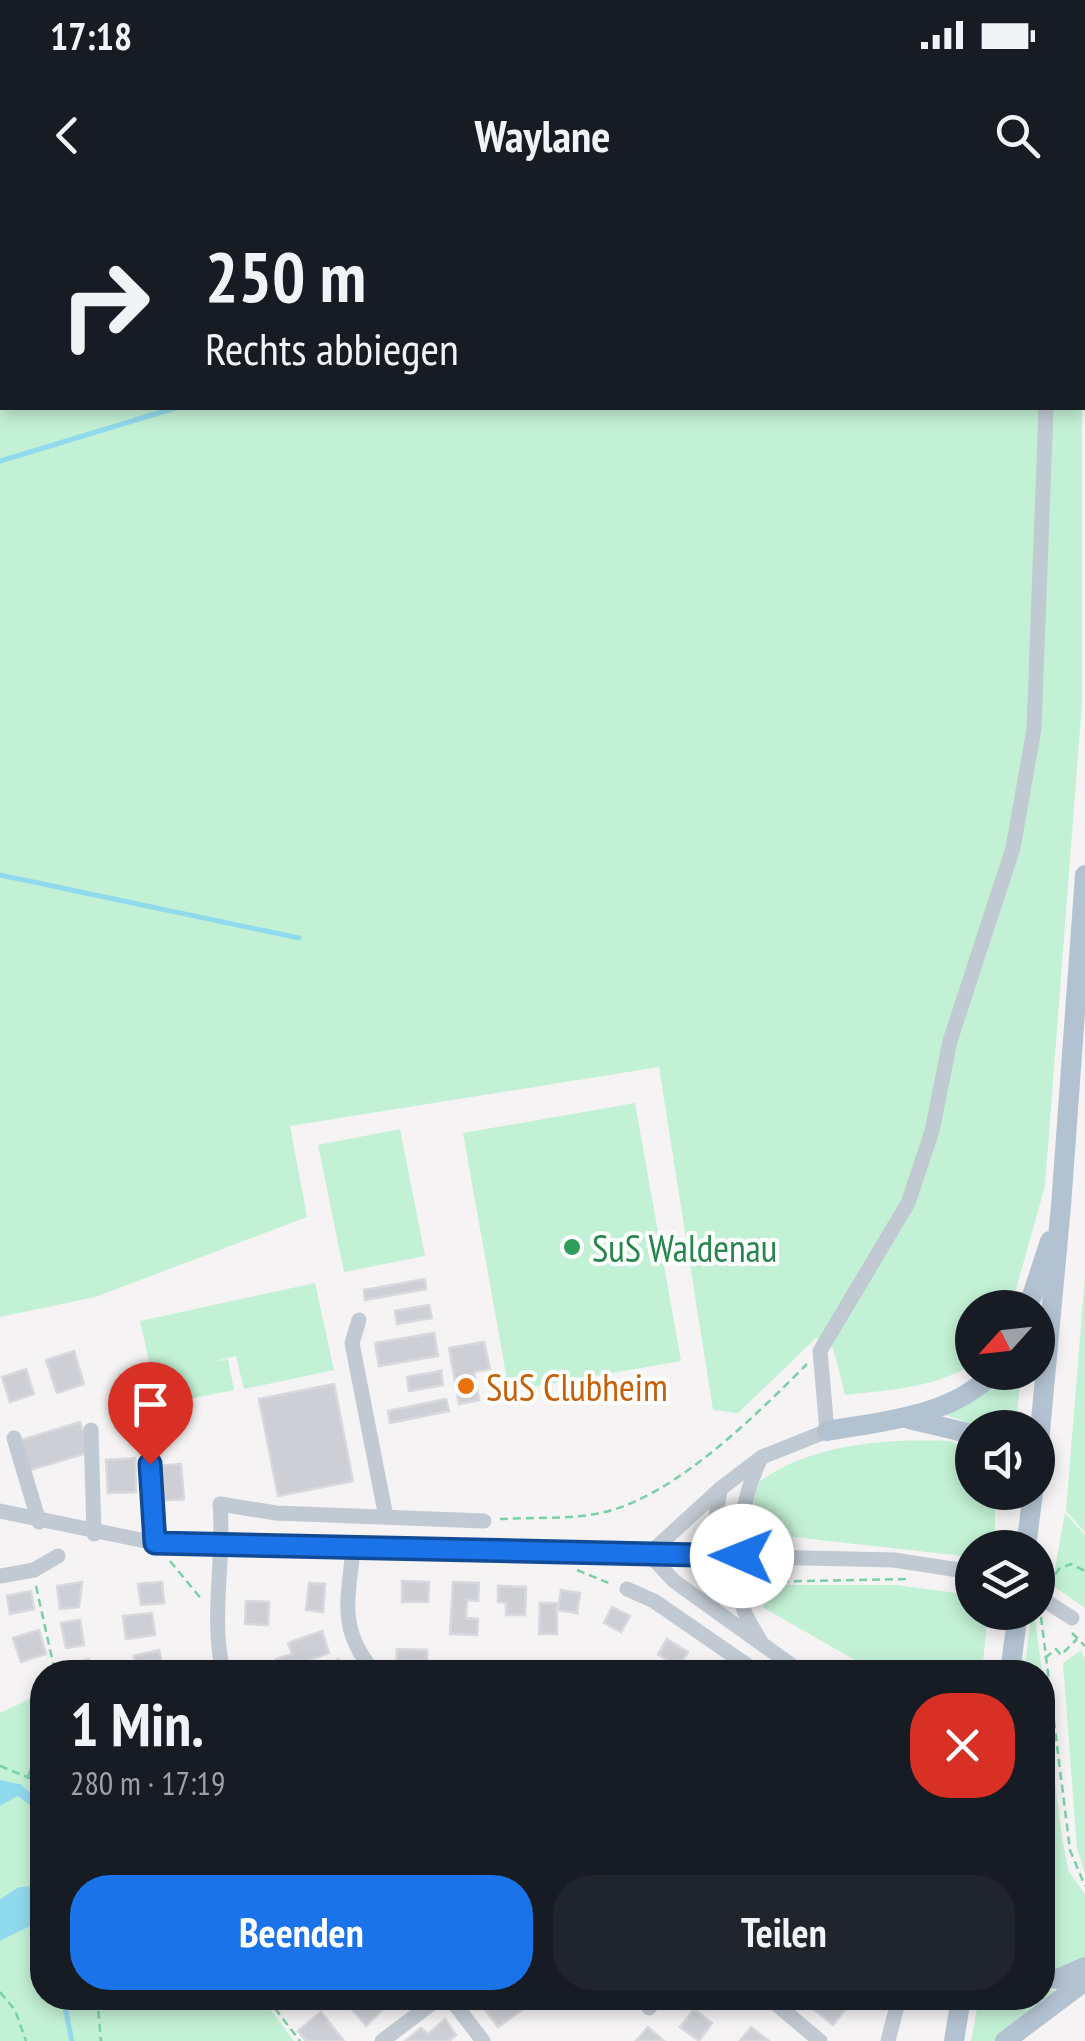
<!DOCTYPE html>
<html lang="de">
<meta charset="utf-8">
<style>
:root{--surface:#171b24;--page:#20242c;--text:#f1f3f6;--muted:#9ea1a6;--accent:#1a73e8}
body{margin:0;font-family:"PT Sans Narrow",sans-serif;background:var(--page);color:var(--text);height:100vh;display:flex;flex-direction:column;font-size:38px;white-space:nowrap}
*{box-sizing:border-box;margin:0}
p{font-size:32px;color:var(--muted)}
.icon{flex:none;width:55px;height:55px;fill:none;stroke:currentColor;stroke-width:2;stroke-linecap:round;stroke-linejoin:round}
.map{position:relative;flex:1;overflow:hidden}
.side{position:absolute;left:30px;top:1460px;width:1025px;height:350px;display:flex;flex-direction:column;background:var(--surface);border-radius:40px;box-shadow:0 5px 15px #0003}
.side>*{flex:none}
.guide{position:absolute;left:0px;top:0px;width:1085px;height:210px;box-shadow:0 5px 15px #0003;background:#171b24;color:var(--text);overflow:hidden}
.needle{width:65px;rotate:243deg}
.controls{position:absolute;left:955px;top:1090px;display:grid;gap:20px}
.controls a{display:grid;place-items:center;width:100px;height:100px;border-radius:50%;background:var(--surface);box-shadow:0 5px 15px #0003;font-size:50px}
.pin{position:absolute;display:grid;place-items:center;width:85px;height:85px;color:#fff;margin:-102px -42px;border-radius:50% 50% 50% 0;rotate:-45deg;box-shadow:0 0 10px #0007}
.pin .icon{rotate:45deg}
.me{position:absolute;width:110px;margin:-55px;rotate:271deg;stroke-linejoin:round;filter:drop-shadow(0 0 8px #0008)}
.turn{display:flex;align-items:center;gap:35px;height:210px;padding:0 40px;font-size:45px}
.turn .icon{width:130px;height:130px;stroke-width:2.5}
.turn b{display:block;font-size:70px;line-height:85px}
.round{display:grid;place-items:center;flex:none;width:105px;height:105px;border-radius:40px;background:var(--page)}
.overview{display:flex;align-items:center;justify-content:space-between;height:170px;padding:0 40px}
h1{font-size:60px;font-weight:600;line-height:75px}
.primary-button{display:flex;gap:20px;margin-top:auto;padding:20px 40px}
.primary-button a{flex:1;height:115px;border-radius:40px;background:var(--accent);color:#fff;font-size:40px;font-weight:600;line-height:115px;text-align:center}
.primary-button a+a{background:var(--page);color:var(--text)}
.status{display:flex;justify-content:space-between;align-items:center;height:70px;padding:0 50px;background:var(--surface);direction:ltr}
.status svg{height:28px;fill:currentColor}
header{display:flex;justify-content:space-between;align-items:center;height:130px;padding:0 40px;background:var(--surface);font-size:45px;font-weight:600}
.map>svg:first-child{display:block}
</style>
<div class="status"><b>17:18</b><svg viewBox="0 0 49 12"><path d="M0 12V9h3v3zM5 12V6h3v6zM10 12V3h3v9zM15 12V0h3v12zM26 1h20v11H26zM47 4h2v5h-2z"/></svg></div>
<header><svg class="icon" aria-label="back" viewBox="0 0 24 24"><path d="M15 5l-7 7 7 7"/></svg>Waylane<svg class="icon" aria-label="search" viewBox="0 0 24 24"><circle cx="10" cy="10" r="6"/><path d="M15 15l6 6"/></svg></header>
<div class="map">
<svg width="1085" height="1841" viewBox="0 0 1085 1841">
<rect width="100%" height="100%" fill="#f5f3f3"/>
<g fill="#c3f1d5">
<path d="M0,0h1083v100l-1,-98h-1080v206h1080v295l-37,483 -34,121 -39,1v57c-40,23 -82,25 -127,30l-12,-47 -17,-10 -78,75 -25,-3 -54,-343 -369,59 17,91 -212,80 -95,20z"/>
<polygon points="635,903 681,1161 509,1191 463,933"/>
<polygon points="400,929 425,1056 344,1072 318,945"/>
<polygon points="1085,1075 1085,1332 1066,1311"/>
<polygon points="315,1083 334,1170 244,1189 236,1156 211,1162 228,1159 234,1190 129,1211 123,1180 152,1174 140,1121"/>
<polygon points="1006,1173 1021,1173 1016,1227 982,1227 943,1214 977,1198"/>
<path d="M949,1241l23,9v42l23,1v54l-23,1v9l-188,-21 -29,-20 -1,-17 6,-18c56,-38 123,-42 189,-40z"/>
<polygon points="1065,1313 1085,1335 1085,1408 1052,1385"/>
<polygon points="763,1385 896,1385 972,1395 972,1412 988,1413 982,1472 876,1472 764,1408"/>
<polygon points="1031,1418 1035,1418 1042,1472 1024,1472"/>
<polygon points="1080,1451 1085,1458 1085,1674 1077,1648 1063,1463"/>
<polygon points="1042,1479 1062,1639 1069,1672 1085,1694 1085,1760 1042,1774"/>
<polygon points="42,1493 42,1603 20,1584 0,1580 0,1513"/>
<polygon points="18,1596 42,1615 42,1685 19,1687 0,1699 0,1606"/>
<polygon points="36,1722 42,1726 42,1798 262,1798 294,1841 0,1841 0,1741"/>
<polygon points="1043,1788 1055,1791 995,1841 971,1841 979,1798 1042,1798"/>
</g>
<g fill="#90daee">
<polygon points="0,1580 20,1584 42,1603 42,1615 18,1596 0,1606"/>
<polygon points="42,1685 42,1726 36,1723 0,1741 0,1699 19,1687"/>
</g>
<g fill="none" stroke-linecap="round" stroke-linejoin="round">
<g stroke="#90daee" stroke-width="5">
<polyline points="417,2 420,0"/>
<polyline points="0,261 175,208"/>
<polyline points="0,675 299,738"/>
<polyline points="63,1798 72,1841"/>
</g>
</g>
<g fill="#cdcfd5" stroke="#d7d9de" stroke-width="2.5">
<polygon points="425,1079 426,1089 365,1100 364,1090"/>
<polygon points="429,1105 432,1118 397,1124 395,1111"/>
<polygon points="434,1133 438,1156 379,1166 375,1143"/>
<polygon points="484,1142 490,1169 474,1172 479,1200 459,1204 449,1148"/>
<polygon points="74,1151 84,1184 57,1193 46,1160"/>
<polygon points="26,1169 34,1194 10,1202 2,1177"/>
<polygon points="441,1171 443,1185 409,1191 407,1177"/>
<polygon points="334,1184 353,1281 278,1296 259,1199"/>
<polygon points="446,1199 449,1211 390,1223 388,1211"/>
<polygon points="80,1222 90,1252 27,1271 18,1241"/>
<polygon points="135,1258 136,1292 108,1293 106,1260"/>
<polygon points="181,1264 184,1299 157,1301 155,1266"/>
<polygon points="402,1381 429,1382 428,1402 402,1402"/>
<polygon points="82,1382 79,1407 60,1409 57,1386"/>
<polygon points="162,1382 164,1403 141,1405 138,1384"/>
<polygon points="453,1382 479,1383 478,1401 467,1400 466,1418 478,1419 477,1435 450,1434"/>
<polygon points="309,1383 325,1384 323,1412 306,1410"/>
<polygon points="498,1386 526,1387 525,1415 506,1415 506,1403 498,1402"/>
<polygon points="561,1390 580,1393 577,1413 558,1410"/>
<polygon points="31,1391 34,1409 10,1414 7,1396"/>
<polygon points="246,1401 269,1402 268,1425 245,1424"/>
<polygon points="540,1403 557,1403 557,1434 539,1434"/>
<polygon points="612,1407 630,1416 621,1432 604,1423"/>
<polygon points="152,1413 155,1435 126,1439 123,1416"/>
<polygon points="80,1420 84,1445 66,1448 61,1423"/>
<polygon points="39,1430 46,1454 21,1462 13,1438"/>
<polygon points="322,1431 329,1453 303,1462 305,1468 281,1472 276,1459 292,1454 288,1443"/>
<polygon points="667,1439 688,1452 678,1467 658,1454"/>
<polygon points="397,1449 427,1450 427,1465 420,1464 420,1472 396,1472"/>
<polygon points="159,1450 164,1472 138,1472 134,1456"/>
<polygon points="89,1459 93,1472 74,1472 72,1464"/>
<polygon points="338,1459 349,1472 322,1472"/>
<polygon points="343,1798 374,1798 383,1809 366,1826"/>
<polygon points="487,1798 513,1798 522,1810 498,1827 480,1803"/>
<polygon points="806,1798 841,1798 849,1804 833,1825 803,1801"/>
<polygon points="694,1809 712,1823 699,1841 680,1827"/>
<polygon points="321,1812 344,1841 306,1841 298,1831"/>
<polygon points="445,1819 456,1835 449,1841 405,1841 421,1828 428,1834"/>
<polygon points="648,1827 664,1841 636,1841"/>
<polygon points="751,1827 769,1841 740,1841"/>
</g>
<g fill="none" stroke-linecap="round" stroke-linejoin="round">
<g stroke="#7ad0a6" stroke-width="2.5" stroke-dasharray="8 5" stroke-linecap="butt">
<path d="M500,1319c34,-2 76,1 109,-8 71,-20 146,-95 198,-147"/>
<polyline points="170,1361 203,1401"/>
<polyline points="577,1370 611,1384"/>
<polyline points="755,1382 907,1379"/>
<polyline points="1048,1385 1059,1369 1071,1364 1085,1371"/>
<polyline points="36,1386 55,1472"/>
<polyline points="1041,1417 1070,1650 1085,1686"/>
<polyline points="1072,1433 1085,1446"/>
<polyline points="1045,1458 1056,1449 1061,1455 1077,1439"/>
<polyline points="0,1566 42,1583"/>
<polyline points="28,1576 42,1545"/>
<polyline points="0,1792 15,1810 26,1841"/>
<polyline points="97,1798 101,1841"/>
<polyline points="267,1798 300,1841"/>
</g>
<g stroke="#c1cad2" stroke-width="15">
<polyline points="1046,0 1046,2"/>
<polyline points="359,1120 352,1143 386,1317"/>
<polyline points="91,1230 94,1334"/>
<polyline points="14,1238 39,1322"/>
<path d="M760,1260c-19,39 -28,104 -17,147 3,12 12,24 18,35"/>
<polyline points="150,1264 155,1343"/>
<polyline points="0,1311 155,1343 894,1360 972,1372"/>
<path d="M353,1349c-5,52 -15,80 21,123"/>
<polyline points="649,1354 674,1381 801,1472"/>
<polyline points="649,1354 720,1289"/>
<polyline points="0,1376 34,1370 58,1356"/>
<polyline points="627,1389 654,1401 757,1472"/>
<polyline points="712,1408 710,1356 720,1289 762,1257 827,1231 820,1151 908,1003 932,931 950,841 1013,648 1034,529 1046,208"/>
<path d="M223,1472c-13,-56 2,-111 -3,-168l56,9 208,8"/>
<polyline points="450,1798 483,1841"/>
<polyline points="769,1798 820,1841"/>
<polyline points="649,1808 657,1798"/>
<polyline points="382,1841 439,1798"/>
<polyline points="888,1841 899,1798"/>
</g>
<g stroke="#b3c2d1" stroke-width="20">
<polyline points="1028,1108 1050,1041"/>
<polyline points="909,1219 972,1234"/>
<path d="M827,1231c56,-10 125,-14 167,-59"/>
<polyline points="1038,1253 1061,1006 1085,675"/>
<polyline points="1026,1348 1033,1292"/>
<polyline points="1010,1472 1018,1412"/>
<polyline points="1042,1778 1058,1779 1085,1767"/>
<polyline points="954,1841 961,1798"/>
<polyline points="1005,1841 1085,1781"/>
</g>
<polyline stroke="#c1cad2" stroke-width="15" points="1038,1396 1072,1418"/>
</g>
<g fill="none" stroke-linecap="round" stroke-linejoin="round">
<defs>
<polyline id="route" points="150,1264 155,1343 742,1356"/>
</defs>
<use href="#route" stroke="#114b97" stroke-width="25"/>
<use href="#route" stroke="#1a73e8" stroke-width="18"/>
</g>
<circle fill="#2e9e5b" stroke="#fff" stroke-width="4" cx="572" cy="1047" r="10"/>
<circle fill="#e8710a" stroke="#fff" stroke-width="4" cx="466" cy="1186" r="10"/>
<g text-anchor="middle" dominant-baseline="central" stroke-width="8" stroke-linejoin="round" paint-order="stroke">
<g font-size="38" fill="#27864d" stroke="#fff" text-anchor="start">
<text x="592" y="1047">SuS Waldenau</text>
</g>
<g font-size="38" fill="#c56008" stroke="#fff" text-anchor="start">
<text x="486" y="1186">SuS Clubheim</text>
</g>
</g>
</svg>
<div class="controls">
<a><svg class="needle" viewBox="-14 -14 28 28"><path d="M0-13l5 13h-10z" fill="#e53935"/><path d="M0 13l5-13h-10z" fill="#9ea1a6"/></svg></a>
<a><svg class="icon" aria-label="sound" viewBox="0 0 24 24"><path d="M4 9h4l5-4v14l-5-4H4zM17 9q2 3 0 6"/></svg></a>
<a><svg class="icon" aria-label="layers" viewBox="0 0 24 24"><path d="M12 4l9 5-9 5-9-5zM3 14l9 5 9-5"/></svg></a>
</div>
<div class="pin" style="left:150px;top:1264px;background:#d93025"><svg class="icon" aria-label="arrive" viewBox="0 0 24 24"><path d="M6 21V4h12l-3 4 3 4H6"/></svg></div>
<svg class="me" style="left:742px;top:1356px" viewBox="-20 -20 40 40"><circle r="19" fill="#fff"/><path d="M0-13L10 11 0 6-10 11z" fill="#1a73e8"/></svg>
<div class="guide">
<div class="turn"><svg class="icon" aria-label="right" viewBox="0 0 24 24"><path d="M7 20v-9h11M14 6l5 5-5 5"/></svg><div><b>250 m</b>Rechts abbiegen</div></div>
</div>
<section class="side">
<div class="overview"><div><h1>1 Min.</h1><p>280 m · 17:19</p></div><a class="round" style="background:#d93025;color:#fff"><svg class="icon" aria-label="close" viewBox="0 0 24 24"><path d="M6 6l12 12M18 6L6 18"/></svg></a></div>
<div class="primary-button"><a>Beenden</a><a>Teilen</a></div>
</section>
</div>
